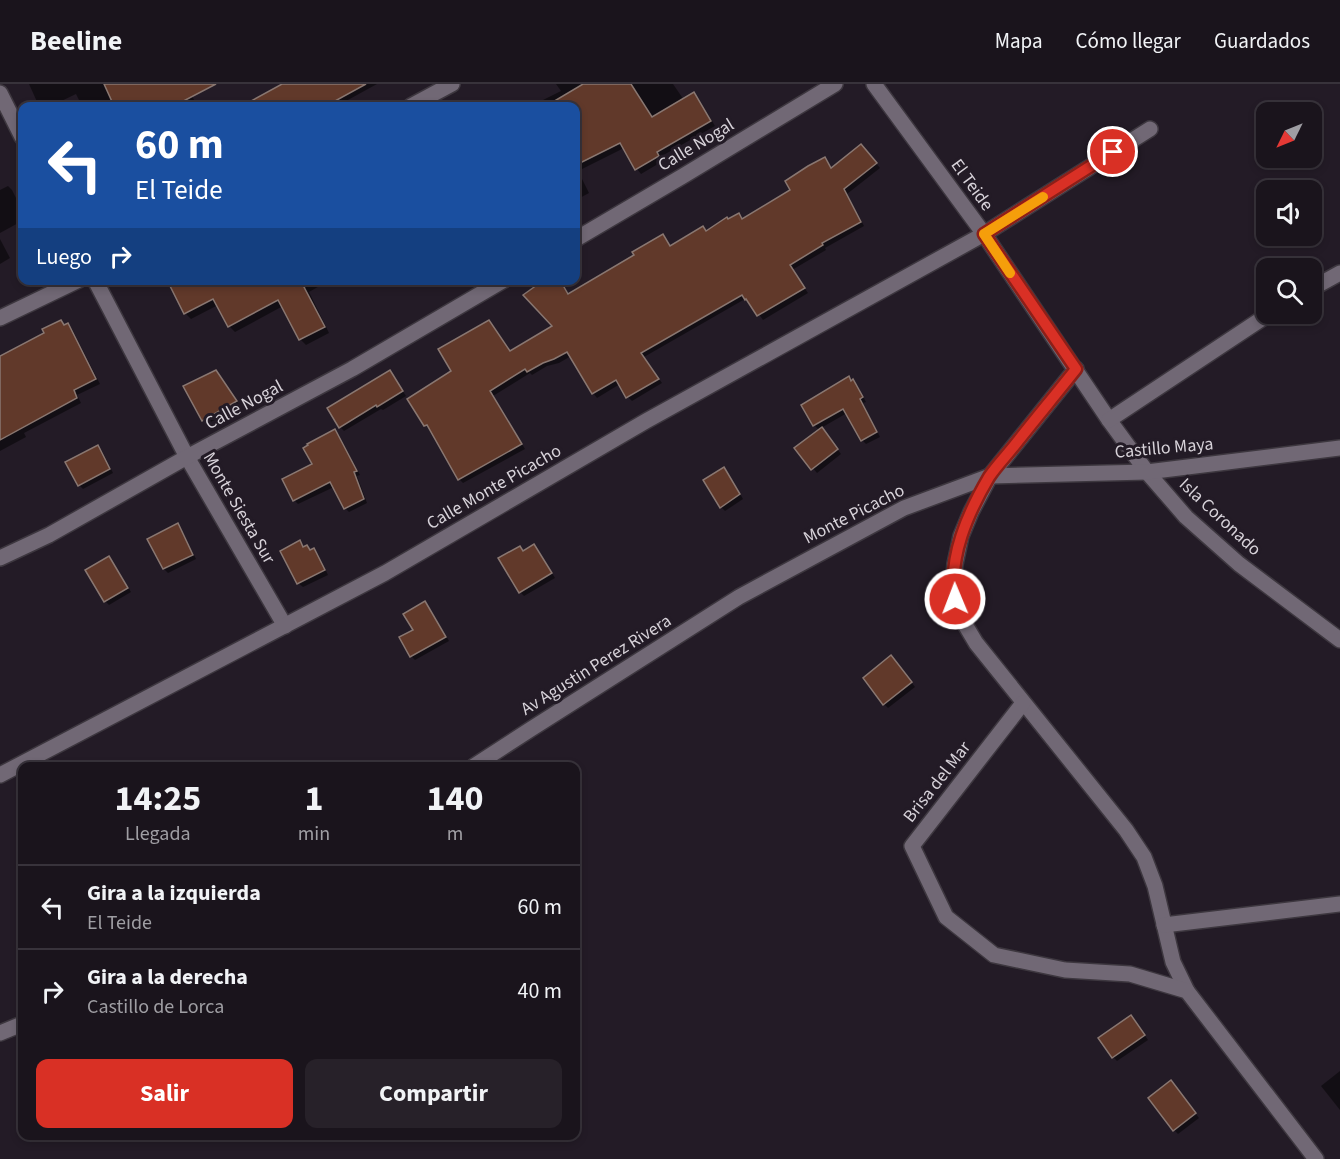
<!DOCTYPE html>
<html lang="es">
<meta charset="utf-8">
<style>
:root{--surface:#1a141c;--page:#272129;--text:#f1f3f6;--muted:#9f9ea3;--line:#38333b;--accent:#d93025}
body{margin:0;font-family:"Source Sans 3",sans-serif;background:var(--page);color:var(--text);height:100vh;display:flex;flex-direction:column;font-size:22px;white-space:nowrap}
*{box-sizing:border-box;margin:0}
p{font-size:20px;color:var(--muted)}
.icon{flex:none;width:33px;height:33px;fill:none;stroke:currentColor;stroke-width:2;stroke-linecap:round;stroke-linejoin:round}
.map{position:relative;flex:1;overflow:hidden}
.sheet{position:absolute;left:18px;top:678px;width:562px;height:378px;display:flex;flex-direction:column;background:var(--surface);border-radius:12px;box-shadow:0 3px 9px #0003,0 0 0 2px var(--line)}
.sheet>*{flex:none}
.guide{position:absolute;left:18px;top:18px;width:562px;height:183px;border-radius:12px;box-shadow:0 3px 9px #0003,0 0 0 2px var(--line);background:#1a4fa0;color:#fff;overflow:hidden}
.needle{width:39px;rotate:227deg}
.tools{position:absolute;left:1256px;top:18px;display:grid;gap:12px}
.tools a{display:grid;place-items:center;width:66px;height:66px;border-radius:12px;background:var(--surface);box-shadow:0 3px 9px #0003,0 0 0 2px var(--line);font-size:30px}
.pin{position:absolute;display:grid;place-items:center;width:51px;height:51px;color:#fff;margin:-26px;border:3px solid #fff;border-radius:50%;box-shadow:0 2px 6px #0007}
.me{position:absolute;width:66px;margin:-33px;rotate:359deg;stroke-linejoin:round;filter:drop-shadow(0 0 4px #0008)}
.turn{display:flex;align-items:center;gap:21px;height:126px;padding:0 18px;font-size:27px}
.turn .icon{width:78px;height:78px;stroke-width:2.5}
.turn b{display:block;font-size:42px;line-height:51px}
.then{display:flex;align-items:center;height:57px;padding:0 18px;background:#0003;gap:12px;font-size:22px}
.eta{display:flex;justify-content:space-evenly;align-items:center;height:102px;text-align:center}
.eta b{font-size:36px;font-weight:700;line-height:42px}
.primary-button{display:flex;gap:12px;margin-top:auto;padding:12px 18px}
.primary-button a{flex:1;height:69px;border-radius:12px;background:var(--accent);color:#fff;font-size:24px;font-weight:700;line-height:69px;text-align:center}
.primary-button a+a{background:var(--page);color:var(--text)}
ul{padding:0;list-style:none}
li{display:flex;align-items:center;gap:18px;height:84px;padding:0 18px;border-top:2px solid var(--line)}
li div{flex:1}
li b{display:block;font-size:22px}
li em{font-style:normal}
header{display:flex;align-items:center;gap:36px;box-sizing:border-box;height:84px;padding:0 30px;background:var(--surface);border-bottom:2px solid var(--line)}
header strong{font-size:28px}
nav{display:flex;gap:33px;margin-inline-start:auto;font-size:21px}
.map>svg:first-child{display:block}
</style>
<header>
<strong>Beeline</strong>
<nav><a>Mapa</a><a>Cómo llegar</a><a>Guardados</a></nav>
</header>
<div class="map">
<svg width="1340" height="1075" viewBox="0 0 1340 1075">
<rect width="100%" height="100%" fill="#231b26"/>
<g fill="#0007">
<polygon points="29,0 163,0 187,7 193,14 198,22 82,22 76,10 51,22 41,22 38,20"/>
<polygon points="286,0 377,0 337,22 315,22 314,20 310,22 271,22 265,11"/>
<polygon points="556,0 673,0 684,16 694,10 699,15 715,42 660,73 663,77 641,90 637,85 624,64 578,87 589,109 576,116 576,22 536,22 535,20 561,7"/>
<polygon points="865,66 880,84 847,110 864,142 825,164 826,166 792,186 808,209 763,236 751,219 745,215 644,273 662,299 632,317 628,313 620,300 597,314 593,309 571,272 559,279 547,282 532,291 530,289 493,312 525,365 463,399 459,395 431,345 426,341 510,268 554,243 549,196 561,196 569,211 636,171 663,152 671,163 707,148 738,131 743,136 792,106 825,75 832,85"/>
<polygon points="8,102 12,106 22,126 22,137 0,149 0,106"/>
<polygon points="0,155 10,174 0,180"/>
<polygon points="169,196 330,196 309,208 329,249 306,261 300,255 283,222 235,248 229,242 218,221 191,235 185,229"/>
<polygon points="67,241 72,245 100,300 77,311 81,319 24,349 26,353 0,367 0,274"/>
<polygon points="220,292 240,322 207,340 203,336"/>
<polygon points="393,292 406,312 383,326 381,325 344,347 340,343"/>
<polygon points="848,294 857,301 866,318 863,319 880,353 866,360 862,356 847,329 821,344 841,370 817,389 796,364 820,347 814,341 803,322"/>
<polygon points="335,346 339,351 360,391 357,392 367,419 349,428 345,424 334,403 298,420 294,416"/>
<polygon points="98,363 102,367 113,389 83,405 79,401"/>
<polygon points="724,385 728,389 743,415 725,427 721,423 705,396"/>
<polygon points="177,441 181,445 196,475 168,489 164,485"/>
<polygon points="299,458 305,464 307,463 311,467 313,466 318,470 328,491 303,503 298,499"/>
<polygon points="534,462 538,466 555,494 524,512 520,508 520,463 524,468"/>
<polygon points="109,474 113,478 131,508 109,521 105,517"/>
<polygon points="424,519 429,523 449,557 415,576 411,572"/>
<polygon points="895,577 915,603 888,624 884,620"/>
<polygon points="1135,937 1148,956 1117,977 1113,973"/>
<polygon points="1340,987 1340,1026 1321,1002"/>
<polygon points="1175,1002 1199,1034 1178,1050 1174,1046"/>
</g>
<g fill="#61392a" stroke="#897771" stroke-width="1.5">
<polygon points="104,0 216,0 174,22 114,22"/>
<polygon points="282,0 366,0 326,22 242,22"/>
<polygon points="583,0 631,0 652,33 694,8 711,37 657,68 659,72 635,86 620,59 576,81 576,22 546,22"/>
<polygon points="861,60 877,79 844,105 861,138 822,159 823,161 790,181 805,204 757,232 746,215 745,216 742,211 641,269 659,295 626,314 616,296 592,310 567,268 554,275 543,279 527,288 525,285 490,307 522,360 458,396 427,341 424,342 407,315 451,287 438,265 489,236 510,267 552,242 523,211 544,196 560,196 568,210 634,171 632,168 663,150 670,162 703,142 706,147 727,133 728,135 739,129 742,135 790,106 785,97 808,82 825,73 831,84"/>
<polygon points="167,196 316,196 304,203 325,243 299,256 278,216 228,243 213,215 184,230"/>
<polygon points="61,236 64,241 68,239 96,295 74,306 77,314 0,356 0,272 44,249 42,245"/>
<polygon points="216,286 237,317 202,337 183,302"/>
<polygon points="390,286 403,307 377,323 376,321 339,344 327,324"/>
<polygon points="849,292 851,297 853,295 863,313 860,315 877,348 861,357 843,325 813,342 801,321"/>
<polygon points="822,343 838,365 811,386 794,364"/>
<polygon points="335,345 357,387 354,388 364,415 344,425 330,398 293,417 282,395 312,380 303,364 308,361 307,360"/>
<polygon points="98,361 110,385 78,402 65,378"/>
<polygon points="724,383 740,410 720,424 703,396"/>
<polygon points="178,439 193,471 163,485 147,455"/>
<polygon points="300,456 303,463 307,461 310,466 314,464 325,486 297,500 280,467"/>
<polygon points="534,460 552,489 519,509 498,474 520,462 523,467"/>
<polygon points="109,472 128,504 104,518 85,486"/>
<polygon points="425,517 446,553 410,573 399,553 413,546 403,530"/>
<polygon points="891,571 912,598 883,621 863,594"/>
<polygon points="1131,931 1145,951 1112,974 1098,954"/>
<polygon points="1171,996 1196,1029 1173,1047 1148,1014"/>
</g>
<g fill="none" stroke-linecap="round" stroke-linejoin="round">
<defs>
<g id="minor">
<polyline points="874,0 984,150 1109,336 1147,388 1186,433 1239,480 1340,556"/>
<polyline points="0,9 22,53"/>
<polyline points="411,22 452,0"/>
<polyline points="576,155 683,92 835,0"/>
<polyline points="95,196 187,373 285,542"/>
<polyline points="1311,205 1340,189"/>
<polyline points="0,234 79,196"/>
<polyline points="1076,285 990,392 971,428 961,452 955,480 953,503 957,527 976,559 1126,746 1144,773 1155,802 1173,878 1187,907"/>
<polyline points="1109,336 1269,230"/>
<polyline points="0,474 49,451 187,373 352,285 504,196"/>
<polyline points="1023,619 912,762 946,833 994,871 1065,886 1130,890 1187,907 1316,1075"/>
<polyline points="474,682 531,645 739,513 904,424 990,392 1147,388 1340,364"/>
<polyline points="0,691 385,489 646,337 984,150 1150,45"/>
<polyline points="1164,841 1340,820"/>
<polyline points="0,949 22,940"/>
</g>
</defs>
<use href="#minor" stroke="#3d373f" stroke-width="18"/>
<use href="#minor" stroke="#716875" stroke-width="15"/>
</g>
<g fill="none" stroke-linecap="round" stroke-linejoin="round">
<defs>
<path id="route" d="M955,515c-7,-42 13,-86 34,-122 8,-12 20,-24 29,-36 19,-24 39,-48 58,-72l-92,-135 129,-82"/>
</defs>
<use href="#route" stroke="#8d1f18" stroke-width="15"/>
<use href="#route" stroke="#d93025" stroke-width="10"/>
<polyline stroke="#f59e0b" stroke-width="10" points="1010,189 984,150 1043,113"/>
</g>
<g text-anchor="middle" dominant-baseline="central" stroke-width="6" stroke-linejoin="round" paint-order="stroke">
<g font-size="18" fill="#d7d2d9" stroke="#231b26">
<text transform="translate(696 61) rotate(-31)">Calle Nogal</text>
<text transform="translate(972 101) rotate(54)">El Teide</text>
<text transform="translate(244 321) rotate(-28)">Calle Nogal</text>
<text transform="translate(1164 364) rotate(-5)">Castillo Maya</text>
<text transform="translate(494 403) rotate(-30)">Calle Monte Picacho</text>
<text transform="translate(239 424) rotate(60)">Monte Siesta Sur</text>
<text transform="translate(854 430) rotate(-27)">Monte Picacho</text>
<text transform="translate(1220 433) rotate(43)">Isla Coronado</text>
<text transform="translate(596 581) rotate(-32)">Av Agustin Perez Rivera</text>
<text transform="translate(937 698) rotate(-52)">Brisa del Mar</text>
</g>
</g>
</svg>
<div class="tools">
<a><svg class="needle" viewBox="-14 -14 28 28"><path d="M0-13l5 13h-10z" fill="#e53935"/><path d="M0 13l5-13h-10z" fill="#9f9ea3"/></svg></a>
<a><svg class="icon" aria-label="sound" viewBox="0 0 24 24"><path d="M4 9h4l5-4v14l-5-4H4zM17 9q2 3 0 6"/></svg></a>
<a><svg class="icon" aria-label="search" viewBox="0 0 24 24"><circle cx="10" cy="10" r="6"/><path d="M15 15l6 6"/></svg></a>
</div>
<div class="pin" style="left:1113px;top:68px;background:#d93025"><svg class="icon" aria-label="arrive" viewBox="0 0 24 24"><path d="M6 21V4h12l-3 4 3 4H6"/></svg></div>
<svg class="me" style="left:955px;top:515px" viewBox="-20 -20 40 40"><circle r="17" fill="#d93025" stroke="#fff" stroke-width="3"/><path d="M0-11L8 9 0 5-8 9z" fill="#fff"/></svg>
<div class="guide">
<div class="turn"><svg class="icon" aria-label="left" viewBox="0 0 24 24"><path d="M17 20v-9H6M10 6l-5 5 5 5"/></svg><div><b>60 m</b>El Teide</div></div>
<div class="then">Luego<svg class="icon" aria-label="right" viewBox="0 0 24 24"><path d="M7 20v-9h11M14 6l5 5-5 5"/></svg></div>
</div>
<section class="sheet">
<div class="eta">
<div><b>14:25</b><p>Llegada</p></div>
<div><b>1</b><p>min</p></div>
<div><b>140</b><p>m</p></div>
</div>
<ul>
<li><svg class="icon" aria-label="left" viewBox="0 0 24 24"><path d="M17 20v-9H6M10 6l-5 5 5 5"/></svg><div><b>Gira a la izquierda</b><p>El Teide</p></div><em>60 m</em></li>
<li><svg class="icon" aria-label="right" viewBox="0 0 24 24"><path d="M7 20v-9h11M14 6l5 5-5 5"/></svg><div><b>Gira a la derecha</b><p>Castillo de Lorca</p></div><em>40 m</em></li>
</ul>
<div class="primary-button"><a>Salir</a><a>Compartir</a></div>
</section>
</div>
